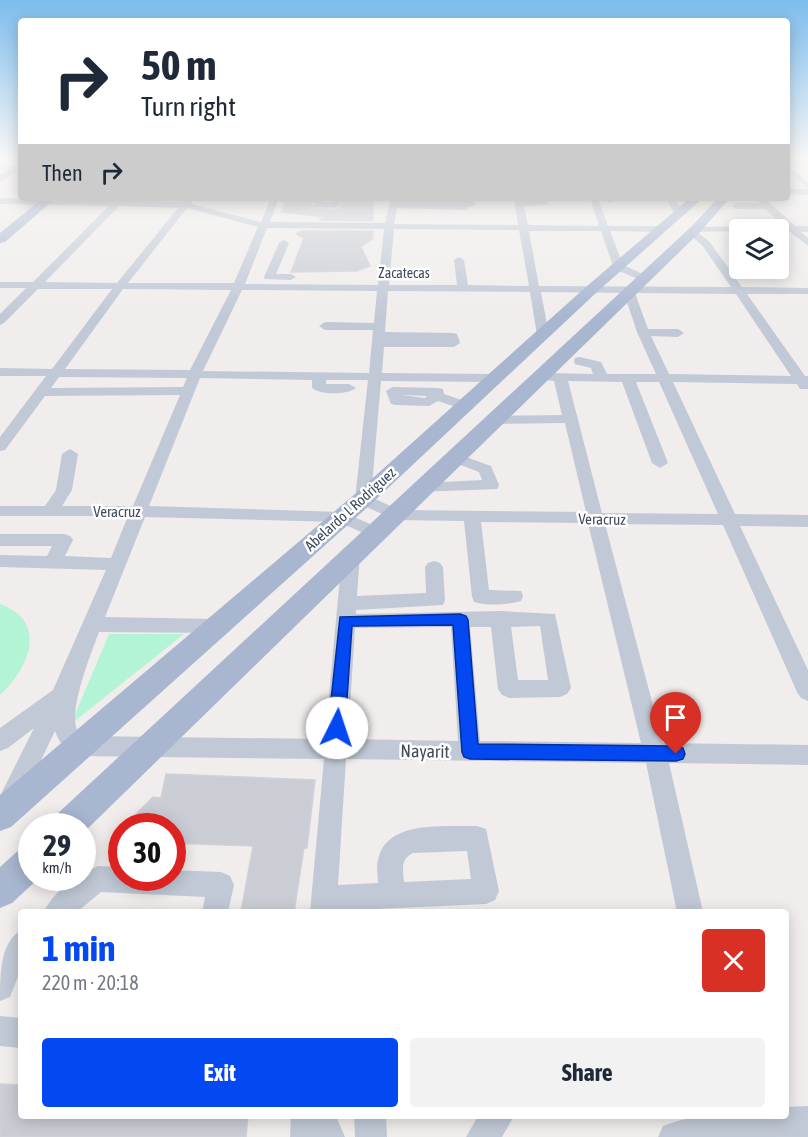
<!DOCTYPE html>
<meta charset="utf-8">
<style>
:root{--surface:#fff;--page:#f2f2f3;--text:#1f2937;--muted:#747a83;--accent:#0448f2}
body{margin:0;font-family:"Asap Condensed",sans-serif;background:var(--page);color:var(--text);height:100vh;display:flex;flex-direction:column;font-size:22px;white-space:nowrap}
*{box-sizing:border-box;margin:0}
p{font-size:20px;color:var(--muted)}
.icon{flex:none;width:33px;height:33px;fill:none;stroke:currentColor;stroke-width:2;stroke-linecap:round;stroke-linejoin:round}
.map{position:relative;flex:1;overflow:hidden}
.sheet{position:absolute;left:18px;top:909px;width:771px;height:210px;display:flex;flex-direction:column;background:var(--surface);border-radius:6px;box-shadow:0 3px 15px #0003}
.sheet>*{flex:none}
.top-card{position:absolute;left:18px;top:18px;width:772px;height:183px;border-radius:6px;box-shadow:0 3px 15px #0003;background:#fff;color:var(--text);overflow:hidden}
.tools{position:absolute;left:729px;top:219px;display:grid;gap:12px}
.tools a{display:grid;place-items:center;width:60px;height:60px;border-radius:6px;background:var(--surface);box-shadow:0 3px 15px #0003;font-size:30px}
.speed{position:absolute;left:18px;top:813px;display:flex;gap:12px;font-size:30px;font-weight:700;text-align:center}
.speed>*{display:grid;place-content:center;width:78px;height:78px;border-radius:50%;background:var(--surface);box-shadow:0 3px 15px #0003;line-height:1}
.speed small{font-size:15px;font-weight:400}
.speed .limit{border:9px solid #d22;background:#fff;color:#111}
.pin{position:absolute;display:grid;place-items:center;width:51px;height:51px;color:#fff;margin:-62px -26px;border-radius:50% 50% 50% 0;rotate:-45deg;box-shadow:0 0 6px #0007}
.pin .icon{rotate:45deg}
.me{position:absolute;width:66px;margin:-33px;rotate:4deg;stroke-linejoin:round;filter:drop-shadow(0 0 4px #0008)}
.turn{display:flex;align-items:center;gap:21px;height:126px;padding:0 24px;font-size:27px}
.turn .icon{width:78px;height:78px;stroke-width:2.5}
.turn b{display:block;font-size:42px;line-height:51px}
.then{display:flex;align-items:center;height:57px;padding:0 24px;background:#0003;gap:12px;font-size:22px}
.round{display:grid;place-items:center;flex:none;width:63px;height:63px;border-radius:6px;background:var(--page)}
.overview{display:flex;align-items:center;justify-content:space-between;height:102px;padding:0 24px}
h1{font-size:36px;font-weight:700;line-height:45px;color:var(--accent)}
.button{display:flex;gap:12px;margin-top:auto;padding:12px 24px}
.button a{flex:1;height:69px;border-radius:6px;background:var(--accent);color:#fff;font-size:24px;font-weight:700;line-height:69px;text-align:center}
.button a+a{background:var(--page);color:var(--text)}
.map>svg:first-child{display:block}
</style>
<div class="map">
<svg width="808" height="1137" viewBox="0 0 808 1137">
<rect width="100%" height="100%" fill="#f0edec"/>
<g fill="#b4f4d6">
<path d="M0,604c49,18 29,64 0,91z"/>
<polygon points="109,634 184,634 71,724"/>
</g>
<g fill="#cbcdd5" stroke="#d0d1d9" stroke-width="1.5">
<polygon points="285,198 313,198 312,208 336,210 341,207 343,198 367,198 373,200 373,221 319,220 325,217 282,212"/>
<polygon points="302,231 373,231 373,238 361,247 370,266 357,271 291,272 304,238 296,234"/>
<polygon points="166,774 315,780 307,848 304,848 294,912 241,912 253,846 172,843 172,826 124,826 153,797 161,798"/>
<polygon points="0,1084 21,1085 21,1116 248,1116 246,1137 0,1137"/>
</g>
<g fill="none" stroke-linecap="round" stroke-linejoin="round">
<g fill="#c1c9d6" fill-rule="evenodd">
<rect x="0" y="166" width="21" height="4"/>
<polygon points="788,166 808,182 808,189 788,172"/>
<polygon points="788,189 808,189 808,195 788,194"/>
<path d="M0,198l114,3 3,-3h8l-1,3 59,1 3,-4h8l-3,6 70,18 10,-24h8l-9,24 115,1 6,-25 81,3 4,3 -11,6 -68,-2 -3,16 124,1 -4,-27h8l1,2 26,-2 -1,7 -24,1 4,19 71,1 -9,-28h8l10,28h51l5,3 -5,3 -49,-1 13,34 24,11v4l-4,1 -29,-12 -13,-38h-72l10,55 192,1 -29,-42 -15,-12 6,-6 91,-1 -19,-17h-29l-4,-3 4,-3h24l-5,-5h9l31,28h13v6h-7l7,6v8l-18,-14h-12v-2l-81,2 12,9 33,46 66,1v6h-61l58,82h3v13h-8l-3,-5 -124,-2 62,132 73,1v12l-68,-1 68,144v31l-7,-3 -4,-6 -74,-167 -118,-1 58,219 145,2v20l-139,-2 34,149h-26l-31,-149 -300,-4 -8,126 40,-2c0,-7 -2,-16 0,-23 8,-41 68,-33 99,-34l9,3 13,62 -4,9 -9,4 -176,8 14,-153 -245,-3c-13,-5 -20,-13 -24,-25l-37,77 -8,3 -8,-3 -2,-12 34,-68 -26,20 -8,3v-23l53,-38 53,-120 -106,-3v-12l47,1 5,-10h-52v-12h64l6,2 3,4 -8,16 46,2 17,-42h-128v-10h45l11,-16 6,-36 8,-5 8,5 -6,36 -10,16h71l47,-111 -135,1 -40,54 -5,1v-14l46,-61h-46v-8l52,1 60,-80h-74l-34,34 -4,2v-11l26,-26h-26v-6h33l76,-76 -109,-2zM119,206l59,2 -61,75 -72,-1zM187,208l71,19 -24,56h-106zM267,228l117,1 -6,56 -133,-1zM394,229l125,1 10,56 -61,-1 -4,-25 -5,-3 -5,3 3,25h-68zM123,289l108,1 -41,80 -125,-1zM242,290l135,1 -3,32 -49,-1 -6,4 6,4h48l-4,43 -166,-2zM388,291l142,1 7,43 6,4 6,-4 -8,-43 83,1 13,39 19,42h-49l-6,-12 -21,-5 -5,1 -1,3 1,3 16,4 2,6 -43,-1 -7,4 2,3 9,1 8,34 -67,1 -7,4 7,4 70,-1 21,89 -187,-2 -28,-13 10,-116 114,1 7,-4 -7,-4 -113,-1 2,-26h70l6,-4 -3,-9 -4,-1 -68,-1zM635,293l101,1 55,82 -122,-2 -18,-38 27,1 6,-4 -6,-4h-30zM59,377l128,1 -4,9 -132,1zM200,378l112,2v8c8,7 36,7 44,0l-7,-4h-23v-4h42l-13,119 2,4 39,17 68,1 8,76 2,5c14,4 33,3 47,-1l2,-5 -2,-5 -32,-1 -8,-68 107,1 53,220 -161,-2 -10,-114h21l7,62 4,6 7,3 51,-1 7,-3 4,-6 -16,-74 -55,-3 -144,3v-4l87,-5 2,-5 -2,-33 -3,-4 -6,-2 -6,2 -3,4 1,26 -69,3 3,-41 -3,-4h-12l-3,4 -17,184 -241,-3c-2,-1 -6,-4 -7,-6 -9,-20 15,-79 22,-98l119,1 7,-2 3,-5 -3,-5 -7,-2 -113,-2 40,-100 194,5 37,17 6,-2 3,-4 -3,-4 -40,-17 -193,-6zM568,381l54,1 30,81 8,5 8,-5 -32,-81h23l59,132 -116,-1zM540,626l8,54h-30l-7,-53zM451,627l7,114 -110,-2 7,-111zM467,851l4,28 -67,3c-1,-12 -4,-23 9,-29z"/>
<polygon points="315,198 323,198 322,202 332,202 333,198 341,198 340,205 336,208 314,207"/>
<polygon points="606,198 614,198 615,201 608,203"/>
<polygon points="666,198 674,198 683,213 681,215 675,215"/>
<polygon points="284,240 289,243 276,274 291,274 296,277 291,280 265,279 264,277 279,243"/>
<path d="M393,387l45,1 5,1 1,5 26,9 2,3 -7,4 -27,-9 -9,5 -33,-1 -5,-1 -5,-13zM401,395l26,1 -2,2z"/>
<polygon points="455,453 491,466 499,485 497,489 418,492 416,488 418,484 424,483 482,480 479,472 450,461 447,458 450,455"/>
<path d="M98,866l24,1v11h50v-8l49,2 9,4 4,9 -6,27h-26l3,-15 -104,-5 -24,20h-33c5,-12 24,-34 38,-34v-4z"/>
<path d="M21,930v39l-11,28 -10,4c0,-27 0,-58 21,-71z"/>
<polygon points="0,1016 21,1018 21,1048 0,1046"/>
<path d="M808,1106v31h-150l5,-11c38,-16 83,-10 123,-10v-9z"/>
<polygon points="291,1116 336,1116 345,1137 290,1137"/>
<polygon points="354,1116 386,1116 387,1137 355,1137"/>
<polygon points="478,1116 514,1116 502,1137 466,1137"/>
</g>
<g fill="#a8b6d0" fill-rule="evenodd">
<polygon points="21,162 21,170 0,182 0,174"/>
<polygon points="43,198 56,198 5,242 0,243 0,233"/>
<polygon points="690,198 703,198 597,292 371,504 11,827 0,831 0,795 355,494 587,286"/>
<polygon points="718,198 730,198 700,232 82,834 82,826 52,826 56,815 692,226"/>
<polygon points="32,844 32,878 39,878 12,903 0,908 0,867 20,849"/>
</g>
</g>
<linearGradient id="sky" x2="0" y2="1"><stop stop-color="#7dbdee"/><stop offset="0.5" stop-color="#f8f7f6"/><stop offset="1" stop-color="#f8f7f6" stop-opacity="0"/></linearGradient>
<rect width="808" height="317" fill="url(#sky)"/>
<polygon fill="#0448f2" stroke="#032f9d" stroke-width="1.5" points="460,614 466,616 468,620 478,744 676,746 683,748 685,754 683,759 676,761 470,759 464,757 462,752 453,625 352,626 345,728 343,734 337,736 331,734 328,728 340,617"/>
<g text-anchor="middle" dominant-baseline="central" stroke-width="5" stroke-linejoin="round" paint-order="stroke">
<g font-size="14" fill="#434c5c" stroke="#fff">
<text x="404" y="273">Zacatecas</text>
</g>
<g font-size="15" fill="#434c5c" stroke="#fff">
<text transform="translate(350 509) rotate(-42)">Abelardo L Rodriguez</text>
<text x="117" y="511">Veracruz</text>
<text transform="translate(602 519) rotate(1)">Veracruz</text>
</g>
<g font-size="18" fill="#434c5c" stroke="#fff">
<text transform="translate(425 751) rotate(1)">Nayarit</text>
</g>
</g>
</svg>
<div class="tools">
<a><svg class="icon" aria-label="layers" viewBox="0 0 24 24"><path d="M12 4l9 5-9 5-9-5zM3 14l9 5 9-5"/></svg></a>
</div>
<div class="speed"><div>29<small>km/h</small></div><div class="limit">30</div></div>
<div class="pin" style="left:676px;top:754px;background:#d93025"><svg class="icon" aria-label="arrive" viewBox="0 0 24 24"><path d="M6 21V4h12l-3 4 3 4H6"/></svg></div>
<svg class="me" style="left:337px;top:728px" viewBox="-20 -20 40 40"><circle r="19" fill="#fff"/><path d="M0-13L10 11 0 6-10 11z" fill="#0448f2"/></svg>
<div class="top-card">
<div class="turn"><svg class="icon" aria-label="right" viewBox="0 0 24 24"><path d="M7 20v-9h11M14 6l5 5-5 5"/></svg><div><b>50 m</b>Turn right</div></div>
<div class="then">Then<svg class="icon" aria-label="right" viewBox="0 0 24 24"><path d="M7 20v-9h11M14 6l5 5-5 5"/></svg></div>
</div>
<section class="sheet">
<div class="overview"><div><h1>1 min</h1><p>220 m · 20:18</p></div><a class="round" style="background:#d93025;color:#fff"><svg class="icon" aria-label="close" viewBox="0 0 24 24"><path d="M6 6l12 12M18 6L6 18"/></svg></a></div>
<div class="button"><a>Exit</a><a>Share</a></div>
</section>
</div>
